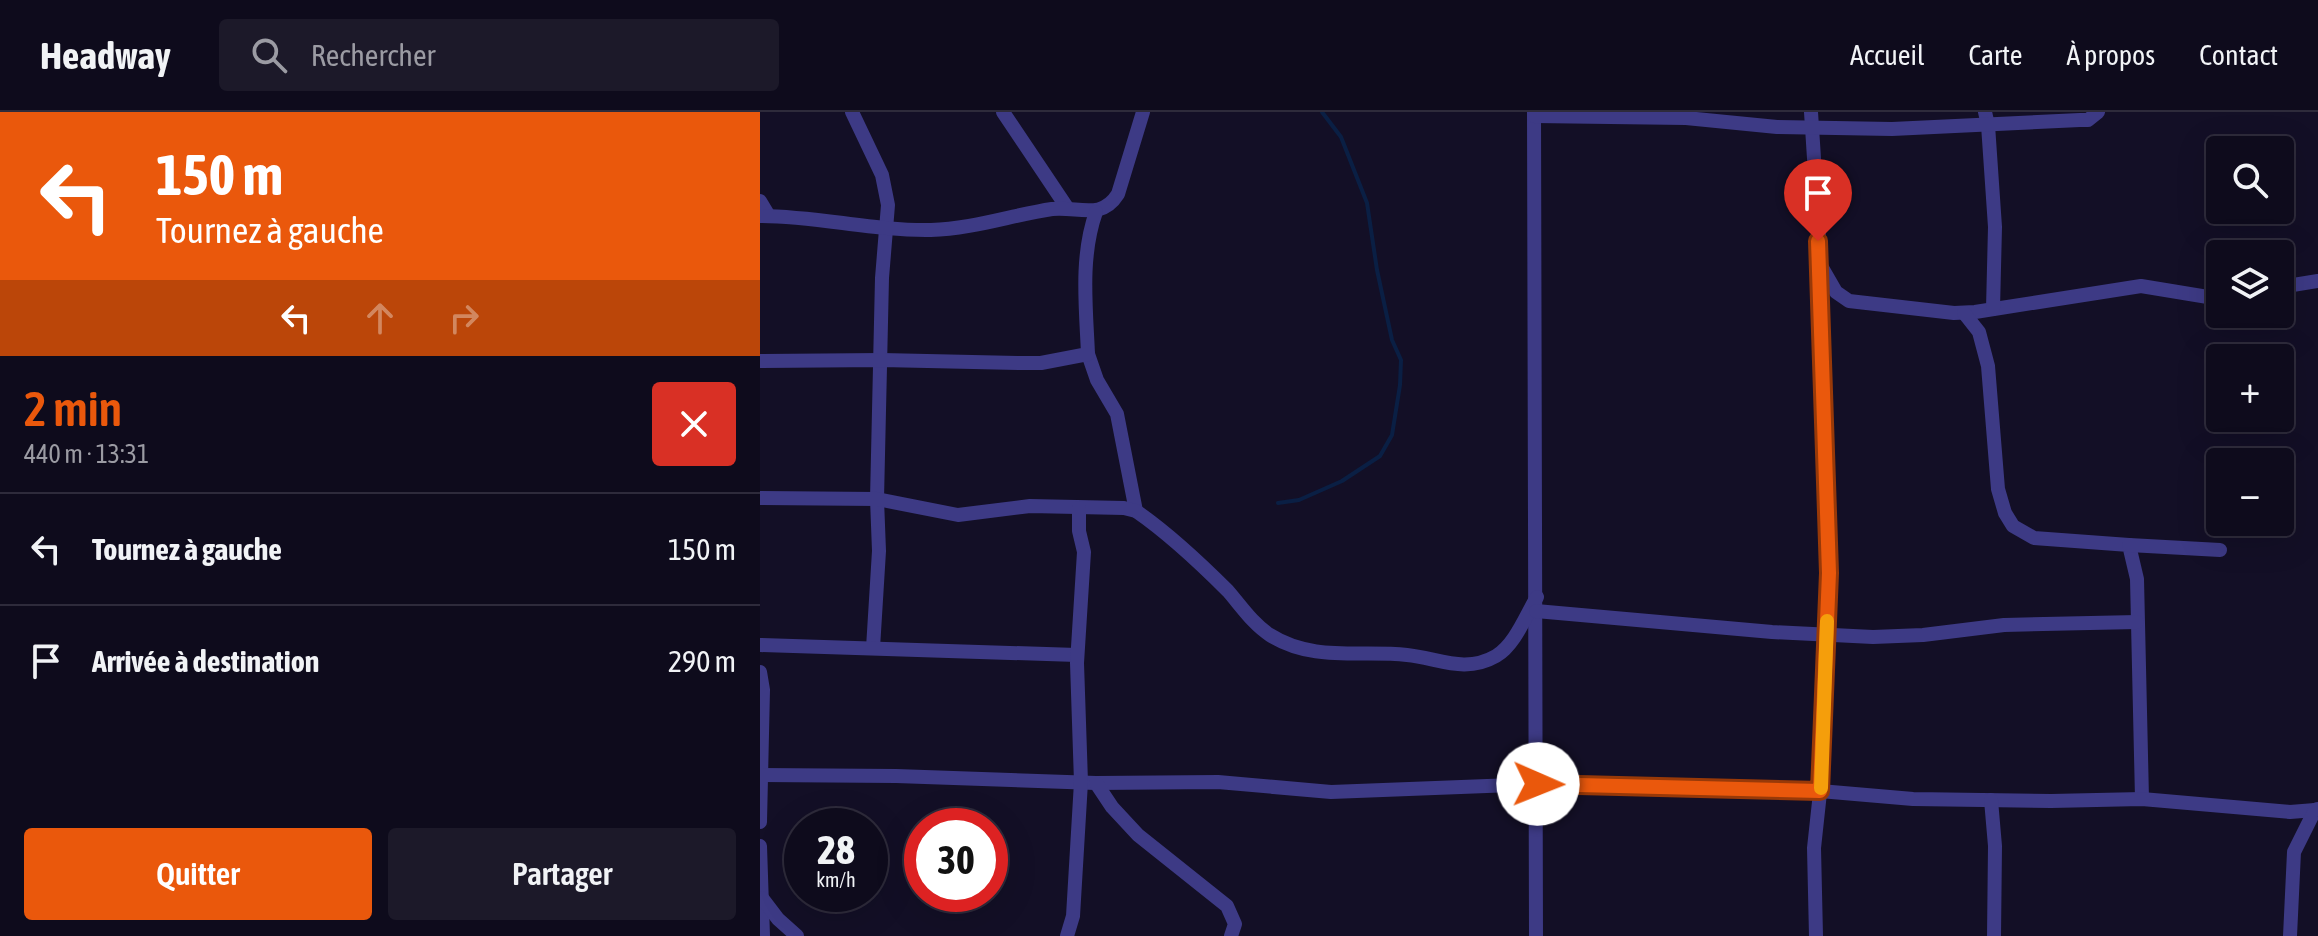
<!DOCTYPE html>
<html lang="fr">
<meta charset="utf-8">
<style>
:root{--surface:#0e0b1c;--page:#1c1929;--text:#f1f3f6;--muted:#9b9ba3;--line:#2e2b3b;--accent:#ea580c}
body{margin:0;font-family:"Asap Condensed",sans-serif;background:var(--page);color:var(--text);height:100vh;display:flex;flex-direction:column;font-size:30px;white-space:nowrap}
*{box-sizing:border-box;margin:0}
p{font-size:26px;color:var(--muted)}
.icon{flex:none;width:44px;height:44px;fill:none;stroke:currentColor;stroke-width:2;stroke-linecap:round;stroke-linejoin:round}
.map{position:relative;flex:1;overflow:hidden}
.panel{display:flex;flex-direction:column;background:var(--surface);width:760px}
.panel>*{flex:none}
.top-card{background:#ea580c;color:#fff;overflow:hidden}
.controls{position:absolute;left:1446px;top:24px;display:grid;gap:16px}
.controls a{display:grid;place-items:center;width:88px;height:88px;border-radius:8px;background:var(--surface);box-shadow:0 8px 32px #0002,0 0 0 2px var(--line);font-size:40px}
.speed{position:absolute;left:24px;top:696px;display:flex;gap:16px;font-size:40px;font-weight:700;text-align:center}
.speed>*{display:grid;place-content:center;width:104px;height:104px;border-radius:50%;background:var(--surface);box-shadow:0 8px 32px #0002,0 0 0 2px var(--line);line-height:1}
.speed small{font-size:20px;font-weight:400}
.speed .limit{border:12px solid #d22;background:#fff;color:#111}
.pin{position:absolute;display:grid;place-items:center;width:68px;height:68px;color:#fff;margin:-82px -34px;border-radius:50% 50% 50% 0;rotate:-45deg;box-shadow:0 0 8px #0007}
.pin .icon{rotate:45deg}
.me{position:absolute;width:88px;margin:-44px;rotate:91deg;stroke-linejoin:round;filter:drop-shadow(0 0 6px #0008)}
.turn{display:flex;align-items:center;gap:28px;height:168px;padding:0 24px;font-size:36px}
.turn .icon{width:104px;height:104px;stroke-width:2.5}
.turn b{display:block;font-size:56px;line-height:68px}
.lanes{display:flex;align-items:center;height:76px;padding:0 24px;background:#0003;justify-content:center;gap:40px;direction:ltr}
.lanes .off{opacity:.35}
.round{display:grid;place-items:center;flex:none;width:84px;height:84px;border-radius:8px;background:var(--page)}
.headline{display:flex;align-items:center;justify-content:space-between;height:136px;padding:0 24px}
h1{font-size:48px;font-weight:600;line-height:60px;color:var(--accent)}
.cta{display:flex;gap:16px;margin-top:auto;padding:16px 24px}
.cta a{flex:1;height:92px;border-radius:8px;background:var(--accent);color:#fff;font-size:32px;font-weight:600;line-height:92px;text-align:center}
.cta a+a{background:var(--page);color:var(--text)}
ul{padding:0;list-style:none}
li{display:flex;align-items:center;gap:24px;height:112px;padding:0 24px;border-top:2px solid var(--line)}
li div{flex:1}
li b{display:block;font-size:30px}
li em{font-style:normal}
header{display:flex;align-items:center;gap:48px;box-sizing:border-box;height:112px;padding:0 40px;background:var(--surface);border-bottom:2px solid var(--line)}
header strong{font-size:38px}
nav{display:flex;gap:44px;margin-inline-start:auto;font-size:28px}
.search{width:560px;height:72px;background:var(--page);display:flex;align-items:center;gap:20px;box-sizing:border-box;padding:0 28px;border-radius:8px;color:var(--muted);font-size:30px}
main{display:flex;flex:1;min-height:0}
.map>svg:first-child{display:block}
</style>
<header>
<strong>Headway</strong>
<div class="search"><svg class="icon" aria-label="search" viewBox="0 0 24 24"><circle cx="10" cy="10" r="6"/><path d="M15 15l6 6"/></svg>Rechercher</div>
<nav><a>Accueil</a><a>Carte</a><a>À propos</a><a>Contact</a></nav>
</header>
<main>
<section class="panel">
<div class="top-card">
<div class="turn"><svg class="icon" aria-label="left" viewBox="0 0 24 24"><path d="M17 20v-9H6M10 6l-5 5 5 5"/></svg><div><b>150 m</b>Tournez à gauche</div></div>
<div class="lanes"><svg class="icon" aria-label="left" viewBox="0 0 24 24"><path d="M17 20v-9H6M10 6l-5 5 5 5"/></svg><svg class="icon off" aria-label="ahead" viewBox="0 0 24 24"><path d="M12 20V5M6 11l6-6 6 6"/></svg><svg class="icon off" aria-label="right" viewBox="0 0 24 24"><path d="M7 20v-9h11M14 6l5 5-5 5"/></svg></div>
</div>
<div class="headline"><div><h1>2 min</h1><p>440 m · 13:31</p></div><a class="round" style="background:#d93025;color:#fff"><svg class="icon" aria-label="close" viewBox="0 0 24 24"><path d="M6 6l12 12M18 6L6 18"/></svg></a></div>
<ul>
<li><svg class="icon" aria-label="left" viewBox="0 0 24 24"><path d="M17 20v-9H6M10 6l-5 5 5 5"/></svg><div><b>Tournez à gauche</b></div><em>150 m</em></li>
<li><svg class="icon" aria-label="arrive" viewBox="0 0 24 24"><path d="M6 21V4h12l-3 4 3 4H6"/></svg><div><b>Arrivée à destination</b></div><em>290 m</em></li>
</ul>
<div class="cta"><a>Quitter</a><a>Partager</a></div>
</section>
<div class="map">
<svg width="1558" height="824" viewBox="0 0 1558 824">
<rect width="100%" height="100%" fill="#130f26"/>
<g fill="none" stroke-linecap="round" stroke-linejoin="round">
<polyline stroke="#0a1f44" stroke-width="4" points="518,391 539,388 582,369 620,344 632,323 640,273 641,248 632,228 617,158 607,91 581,25 562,0"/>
<g stroke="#3d3a85" stroke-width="14">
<polyline points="92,0 122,63 128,93 122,166 117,387 119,439 113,536"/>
<polyline points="243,0 308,97"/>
<polyline points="774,0 776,824"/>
<polyline points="1051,0 1061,154 1076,180 1089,189 1194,201 1215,200 1381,174 1460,187"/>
<polyline points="1225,0 1228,13 1235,115 1233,197"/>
<polyline points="774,4 926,6 1017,15 1132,17 1320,8 1328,8 1338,0"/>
<polyline points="0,89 9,104"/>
<path d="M0,104c57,0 114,15 171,14 41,-1 81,-15 121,-21 26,-3 49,12 66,-15l25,-82"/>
<polyline points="1520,175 1558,169"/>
<polyline points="1204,201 1219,220 1228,254 1238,377 1245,401 1253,414 1274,426 1369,433 1377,467 1382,687"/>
<polyline points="328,242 337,268 357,302 376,399"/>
<path d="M0,249l122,-1 138,3h21l47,-9c-2,-47 -8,-97 8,-142"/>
<path d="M0,386l117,1 81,16 72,-9 94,2 12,3c29,20 66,54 92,80 13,15 25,33 42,44 42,27 91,15 137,20 31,3 58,19 89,1 19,-11 30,-41 41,-59"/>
<polyline points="1369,433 1460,438"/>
<polyline points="776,499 1012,520 1113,525 1163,523 1244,513 1377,510"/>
<polyline points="0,533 317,543"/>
<polyline points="0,560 3,578 0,710"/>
<polyline points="0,663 136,664 336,671 458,670 571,680 778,672 919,674 1060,679 1153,687 1291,689 1382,687 1530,700 1555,698"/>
<polyline points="336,671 352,695 378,723 467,794 475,812 471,824"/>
<polyline points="1231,688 1235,734 1234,824"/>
<polyline points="0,734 3,824"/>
<polyline points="2,786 18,807 37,824"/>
<polyline points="307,824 313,804 321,670 317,551 324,440 319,419 319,396"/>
<polyline points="1056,824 1054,736 1063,653 1063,579 1069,461 1060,229 1061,154"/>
<polyline points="1530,824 1534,740 1555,698 1558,697"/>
</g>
</g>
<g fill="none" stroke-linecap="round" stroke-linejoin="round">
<defs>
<polyline id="route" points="778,672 1060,679 1069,461 1058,129"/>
</defs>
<use href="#route" stroke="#983908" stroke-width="20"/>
<use href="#route" stroke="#ea580c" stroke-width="14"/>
<polyline stroke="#f59e0b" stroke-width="14" points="1061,676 1067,509"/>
</g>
</svg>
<div class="controls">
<a><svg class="icon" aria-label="search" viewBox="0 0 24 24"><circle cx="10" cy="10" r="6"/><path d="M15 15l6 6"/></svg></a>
<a><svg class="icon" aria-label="layers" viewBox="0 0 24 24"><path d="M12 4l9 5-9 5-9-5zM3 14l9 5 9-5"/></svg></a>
<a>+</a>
<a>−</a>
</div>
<div class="speed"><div>28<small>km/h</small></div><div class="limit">30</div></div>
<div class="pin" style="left:1058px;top:129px;background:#d93025"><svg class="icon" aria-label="arrive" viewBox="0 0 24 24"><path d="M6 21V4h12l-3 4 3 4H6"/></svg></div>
<svg class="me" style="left:778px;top:672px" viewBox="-20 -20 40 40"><circle r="19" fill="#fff"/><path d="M0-13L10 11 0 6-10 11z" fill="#ea580c"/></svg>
</div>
</main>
